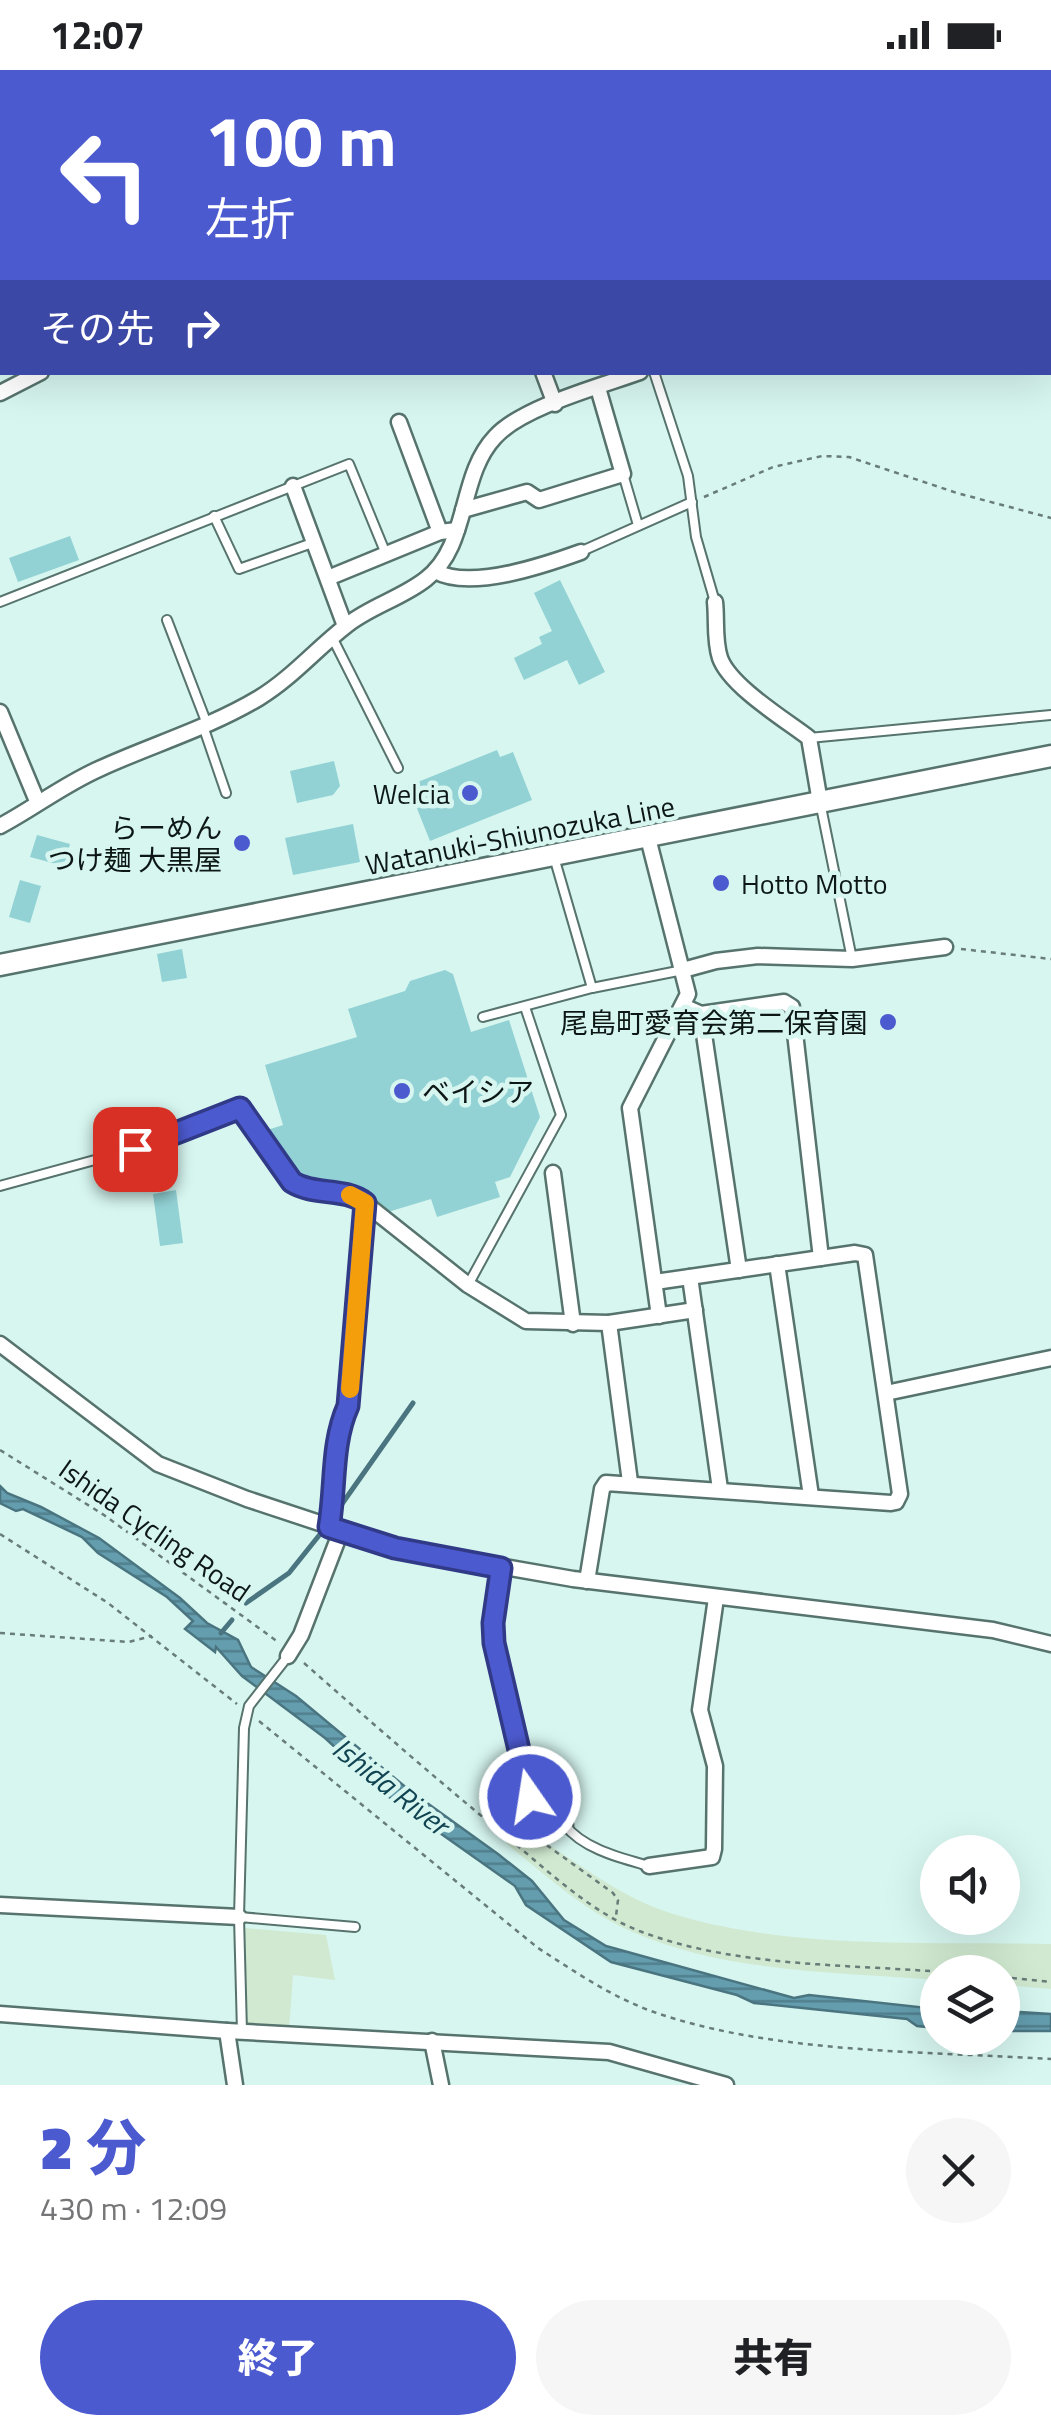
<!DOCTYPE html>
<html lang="ja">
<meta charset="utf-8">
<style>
:root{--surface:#fff;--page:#f6f6f6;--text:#202124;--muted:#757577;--accent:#4c5acf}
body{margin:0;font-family:"Titillium Web","Noto Sans JP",sans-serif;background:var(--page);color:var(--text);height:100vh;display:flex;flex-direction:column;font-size:38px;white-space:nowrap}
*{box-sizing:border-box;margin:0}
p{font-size:32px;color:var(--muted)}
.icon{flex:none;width:55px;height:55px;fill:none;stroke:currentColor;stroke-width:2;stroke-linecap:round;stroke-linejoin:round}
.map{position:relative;height:2015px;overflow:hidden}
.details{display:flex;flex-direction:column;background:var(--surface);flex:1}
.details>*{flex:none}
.banner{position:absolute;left:0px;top:0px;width:1052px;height:305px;box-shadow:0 10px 40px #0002;background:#4c5acf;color:#fff;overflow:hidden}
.tools{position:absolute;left:920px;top:1765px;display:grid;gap:20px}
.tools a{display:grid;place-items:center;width:100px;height:100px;border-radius:50%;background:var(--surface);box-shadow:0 10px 40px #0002;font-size:50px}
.pin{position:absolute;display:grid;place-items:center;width:85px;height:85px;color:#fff;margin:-42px;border-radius:20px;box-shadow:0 5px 15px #0006}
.me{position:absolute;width:110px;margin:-55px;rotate:347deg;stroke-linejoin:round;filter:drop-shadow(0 0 8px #0008)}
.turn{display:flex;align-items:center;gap:35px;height:210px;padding:0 40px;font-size:45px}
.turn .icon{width:130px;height:130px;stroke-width:2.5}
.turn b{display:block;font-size:70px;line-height:85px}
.then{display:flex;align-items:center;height:95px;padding:0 40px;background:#0003;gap:20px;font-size:38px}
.round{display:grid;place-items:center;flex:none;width:105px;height:105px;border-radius:52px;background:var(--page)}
.summary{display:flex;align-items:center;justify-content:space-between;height:170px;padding:0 40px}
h1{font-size:60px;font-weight:800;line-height:75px;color:var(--accent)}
.button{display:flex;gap:20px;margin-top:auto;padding:20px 40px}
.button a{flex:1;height:115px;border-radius:60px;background:var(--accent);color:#fff;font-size:40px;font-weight:800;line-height:115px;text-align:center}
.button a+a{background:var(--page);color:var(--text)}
.status{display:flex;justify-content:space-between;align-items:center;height:70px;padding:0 50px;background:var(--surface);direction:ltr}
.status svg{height:28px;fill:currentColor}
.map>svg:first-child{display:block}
</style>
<div class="status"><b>12:07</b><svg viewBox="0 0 49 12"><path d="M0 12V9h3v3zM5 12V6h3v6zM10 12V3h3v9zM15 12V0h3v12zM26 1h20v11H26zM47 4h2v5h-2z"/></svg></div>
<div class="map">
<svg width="1051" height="2015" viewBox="0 0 1051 2015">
<defs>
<pattern id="water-rules" width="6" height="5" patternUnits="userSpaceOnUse" patternTransform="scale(2.5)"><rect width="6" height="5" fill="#649dae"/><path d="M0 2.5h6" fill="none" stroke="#517f8d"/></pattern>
</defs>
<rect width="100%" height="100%" fill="#d7f6f0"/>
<g fill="#d0e9d0">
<path d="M525,1759c40,25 87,62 131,79 117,43 271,33 395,36v45l-48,-4 -1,-13h-64l-1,8c-100,-8 -211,-7 -304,-48 -47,-20 -88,-57 -127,-89z"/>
<polygon points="245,1858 326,1865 335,1910 293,1905 289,1959 247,1957"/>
</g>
<g fill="url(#water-rules)" stroke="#4a7580" stroke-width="2.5">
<polygon points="0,1416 7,1423 41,1437 99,1468 180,1528 207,1553 238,1570 251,1597 296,1626 409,1720 498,1784 532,1811 564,1850 606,1876 794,1928 809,1925 937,1939 937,1958 917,1956 907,1949 754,1933 737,1925 611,1892 526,1835 515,1816 389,1727 325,1668 242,1606 216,1577 215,1582 185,1559 193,1551 167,1527 98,1483 82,1467 23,1439 16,1441 0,1433"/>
<polygon points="1002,1941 1051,1944 1051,1961 1003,1961"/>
</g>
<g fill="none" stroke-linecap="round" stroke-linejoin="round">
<g stroke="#4a7580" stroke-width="5">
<polyline points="337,1441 413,1333"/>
<polyline points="246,1533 289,1503 325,1458"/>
<polyline points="221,1563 232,1550"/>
</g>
</g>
<g fill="#92d2d5">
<polygon points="70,466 79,490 18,512 9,488"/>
<polygon points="560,510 605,602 579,615 567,590 524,610 514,588 542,574 539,567 552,561 534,523"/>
<polygon points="497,680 500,687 513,682 532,730 430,771 408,716"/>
<polygon points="334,691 340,716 333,725 297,733 290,701"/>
<polygon points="353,754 360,792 293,805 285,768"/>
<polygon points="37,765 70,774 64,796 30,787"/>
<polygon points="20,810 41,816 30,853 9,847"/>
<polygon points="182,879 187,908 162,912 157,884"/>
<polygon points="445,900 453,904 471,962 509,950 540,1047 510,1107 495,1112 500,1127 437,1147 431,1129 388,1142 357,1120 304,1111 290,1098 264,1061 283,1055 265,995 357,967 348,939 405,921 410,911"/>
<polygon points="176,1120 183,1173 160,1176 153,1124"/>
</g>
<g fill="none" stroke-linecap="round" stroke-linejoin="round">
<defs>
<g id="service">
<polyline points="654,302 688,406 696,467 715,532"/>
<polyline points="623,404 638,455"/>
<polyline points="214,446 239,499 315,472"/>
<polyline points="582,481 692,432"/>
<polyline points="0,532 349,394 386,484"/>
<polyline points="167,550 207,654"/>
<polyline points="333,569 398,698"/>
<polyline points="203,656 226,723"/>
<polyline points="809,668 1051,645"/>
<polyline points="820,732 852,889"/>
<polyline points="554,787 592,918"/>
<polyline points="483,947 592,918 683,900"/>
<polyline points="0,1116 135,1079 240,1039 262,1071"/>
<polyline points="468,1215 561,1045 525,937"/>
<path d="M565,1755c18,24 56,33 84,41"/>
<polyline points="240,1847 355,1857"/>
<polyline points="242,1962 239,1847 244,1658 249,1636 288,1586"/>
</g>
<g id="minor">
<polyline points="396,0 398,2"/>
<polyline points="189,2 206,0"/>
<polyline points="0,39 2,43"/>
<polyline points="0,78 2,76"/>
<polyline points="1050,223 1051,223"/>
<polyline points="543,302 555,334"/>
<polyline points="0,323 41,302"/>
<polyline points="399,352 440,462"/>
<polyline points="293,416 345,556"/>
<polyline points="463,440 527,422 539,430 623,404 598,318"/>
<path d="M435,501c35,20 110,-6 146,-19"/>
<polyline points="328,508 440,462 457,460"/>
<path d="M715,532c2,18 -1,38 5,56 10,28 64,61 89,80l11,64"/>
<polyline points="0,642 37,731"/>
<path d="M0,756c34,-18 63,-41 99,-57 52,-24 110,-41 160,-71 34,-21 57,-49 88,-73 24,-19 55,-27 79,-46 44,-34 32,-103 69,-142 27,-30 106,-51 145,-65"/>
<polyline points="648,768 688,924 630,1038 659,1246"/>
<polyline points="683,900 716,891 758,886 852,889 945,877"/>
<polyline points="683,936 701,944 784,932 792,937 821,1188"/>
<polyline points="701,944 739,1200"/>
<polyline points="262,1071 285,1103 300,1117 356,1126 468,1215 526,1251 609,1253 695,1240"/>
<polyline points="553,1103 573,1254"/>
<polyline points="777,1194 811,1426"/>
<polyline points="690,1207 720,1419"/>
<polyline points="609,1253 630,1412"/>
<polyline points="0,1274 158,1394 247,1429 395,1478 573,1509 993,1560 1051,1574"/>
<polyline points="886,1323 1051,1288"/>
<path d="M329,1457c7,-41 2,-83 19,-121l17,-203"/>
<polyline points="501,1498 492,1562 530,1727 535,1735 565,1755"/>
<polyline points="587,1511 602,1419 606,1413 891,1433 896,1432 900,1424 865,1185 855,1183 655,1212"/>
<polyline points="288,1586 301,1565 341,1461"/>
<polyline points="649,1796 712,1787 714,1779 715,1696 700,1640 716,1528"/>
<polyline points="0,1835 239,1847"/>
<polyline points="0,1944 227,1961 609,1982 726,2015"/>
<polyline points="227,1961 235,2015"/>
<polyline points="432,1971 441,2015"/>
</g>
<polyline id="secondary" points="0,895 1051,686"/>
</defs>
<use href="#service" stroke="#57736d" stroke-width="12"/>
<use href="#minor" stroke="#57736d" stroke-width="19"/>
<use href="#secondary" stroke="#57736d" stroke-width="25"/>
<g stroke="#687c79" stroke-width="2.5" stroke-dasharray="5 5" stroke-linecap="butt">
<polyline points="688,0 689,2"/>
<polyline points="914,0 915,2"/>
<polyline points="745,2 753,0"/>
<polyline points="704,427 773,397 822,386 849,387 957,423 1051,448"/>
<polyline points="961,879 1051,889"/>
<polyline points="0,1380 104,1445 278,1572"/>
<polyline points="0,1464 108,1533 237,1634"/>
<polyline points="0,1563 129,1572 152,1566"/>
<path d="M304,1593c67,59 133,117 202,173 41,34 85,77 136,96 94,35 201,32 300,40"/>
<path d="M259,1651l279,227c36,23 72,48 113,63 121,43 272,40 400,48"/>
<polyline points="523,1745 530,1763 613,1823 618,1830 616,1846"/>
<polyline points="1002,1907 1051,1912"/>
</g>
<use href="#service" stroke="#fff" stroke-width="8"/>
<use href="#minor" stroke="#fff" stroke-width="14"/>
<use href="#secondary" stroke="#fff" stroke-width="20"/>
</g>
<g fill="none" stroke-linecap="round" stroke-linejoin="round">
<defs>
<path id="route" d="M135,1079l105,-41 52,74c22,14 52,5 73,21l-17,203c-17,38 -12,80 -19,121l66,21 106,20 -8,55 1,20 36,154"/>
</defs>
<use href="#route" stroke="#313a87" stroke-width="25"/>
<use href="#route" stroke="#4c5acf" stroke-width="18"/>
<polyline stroke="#f59e0b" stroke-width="18" points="350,1319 365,1133 350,1125"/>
</g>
<g fill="#4c5acf" stroke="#d7f6f0" stroke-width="4">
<circle cx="470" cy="723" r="10"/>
<circle cx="242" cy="773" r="10"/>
<circle cx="721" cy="813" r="10"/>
<circle cx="888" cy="952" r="10"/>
<circle cx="402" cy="1021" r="10"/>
</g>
<g text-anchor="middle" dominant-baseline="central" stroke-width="9" stroke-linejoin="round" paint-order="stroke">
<g font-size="28" fill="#0d1816" stroke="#d7f6f0" text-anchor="end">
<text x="450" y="723">Welcia</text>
<text x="222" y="757">らーめん<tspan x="222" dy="32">つけ麺 大黒屋</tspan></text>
<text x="741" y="813" text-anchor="start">Hotto Motto</text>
<text x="868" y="952">尾島町愛育会第二保育園</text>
<text x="422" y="1021" text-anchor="start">ベイシア</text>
</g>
<g font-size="28" fill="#0d1816" stroke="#d7f6f0">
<text transform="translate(520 765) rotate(-11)">Watanuki-Shiunozuka Line</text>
<text transform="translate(155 1460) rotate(35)">Ishida Cycling Road</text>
</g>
<g font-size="30" font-style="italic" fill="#114452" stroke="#d7f6f0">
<text transform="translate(391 1716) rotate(38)">Ishida River</text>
</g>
</g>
</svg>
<div class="tools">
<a><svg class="icon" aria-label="sound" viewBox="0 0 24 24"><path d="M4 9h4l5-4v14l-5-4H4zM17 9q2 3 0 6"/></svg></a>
<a><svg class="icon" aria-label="layers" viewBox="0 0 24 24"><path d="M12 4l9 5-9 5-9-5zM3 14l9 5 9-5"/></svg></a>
</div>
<div class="pin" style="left:135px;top:1079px;background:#d93025"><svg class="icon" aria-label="arrive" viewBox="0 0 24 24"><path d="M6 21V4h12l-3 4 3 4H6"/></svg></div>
<svg class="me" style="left:530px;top:1727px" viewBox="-20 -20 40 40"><circle r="17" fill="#4c5acf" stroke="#fff" stroke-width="3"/><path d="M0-11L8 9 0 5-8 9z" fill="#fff"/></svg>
<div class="banner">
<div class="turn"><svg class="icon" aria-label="left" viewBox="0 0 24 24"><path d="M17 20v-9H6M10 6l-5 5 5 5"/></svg><div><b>100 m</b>左折</div></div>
<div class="then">その先<svg class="icon" aria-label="right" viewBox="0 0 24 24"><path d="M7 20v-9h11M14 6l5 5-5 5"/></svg></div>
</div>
</div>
<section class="details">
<div class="summary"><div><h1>2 分</h1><p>430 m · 12:09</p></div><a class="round"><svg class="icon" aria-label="close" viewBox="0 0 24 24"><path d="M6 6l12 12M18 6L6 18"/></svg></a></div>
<div class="button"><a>終了</a><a>共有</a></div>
</section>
